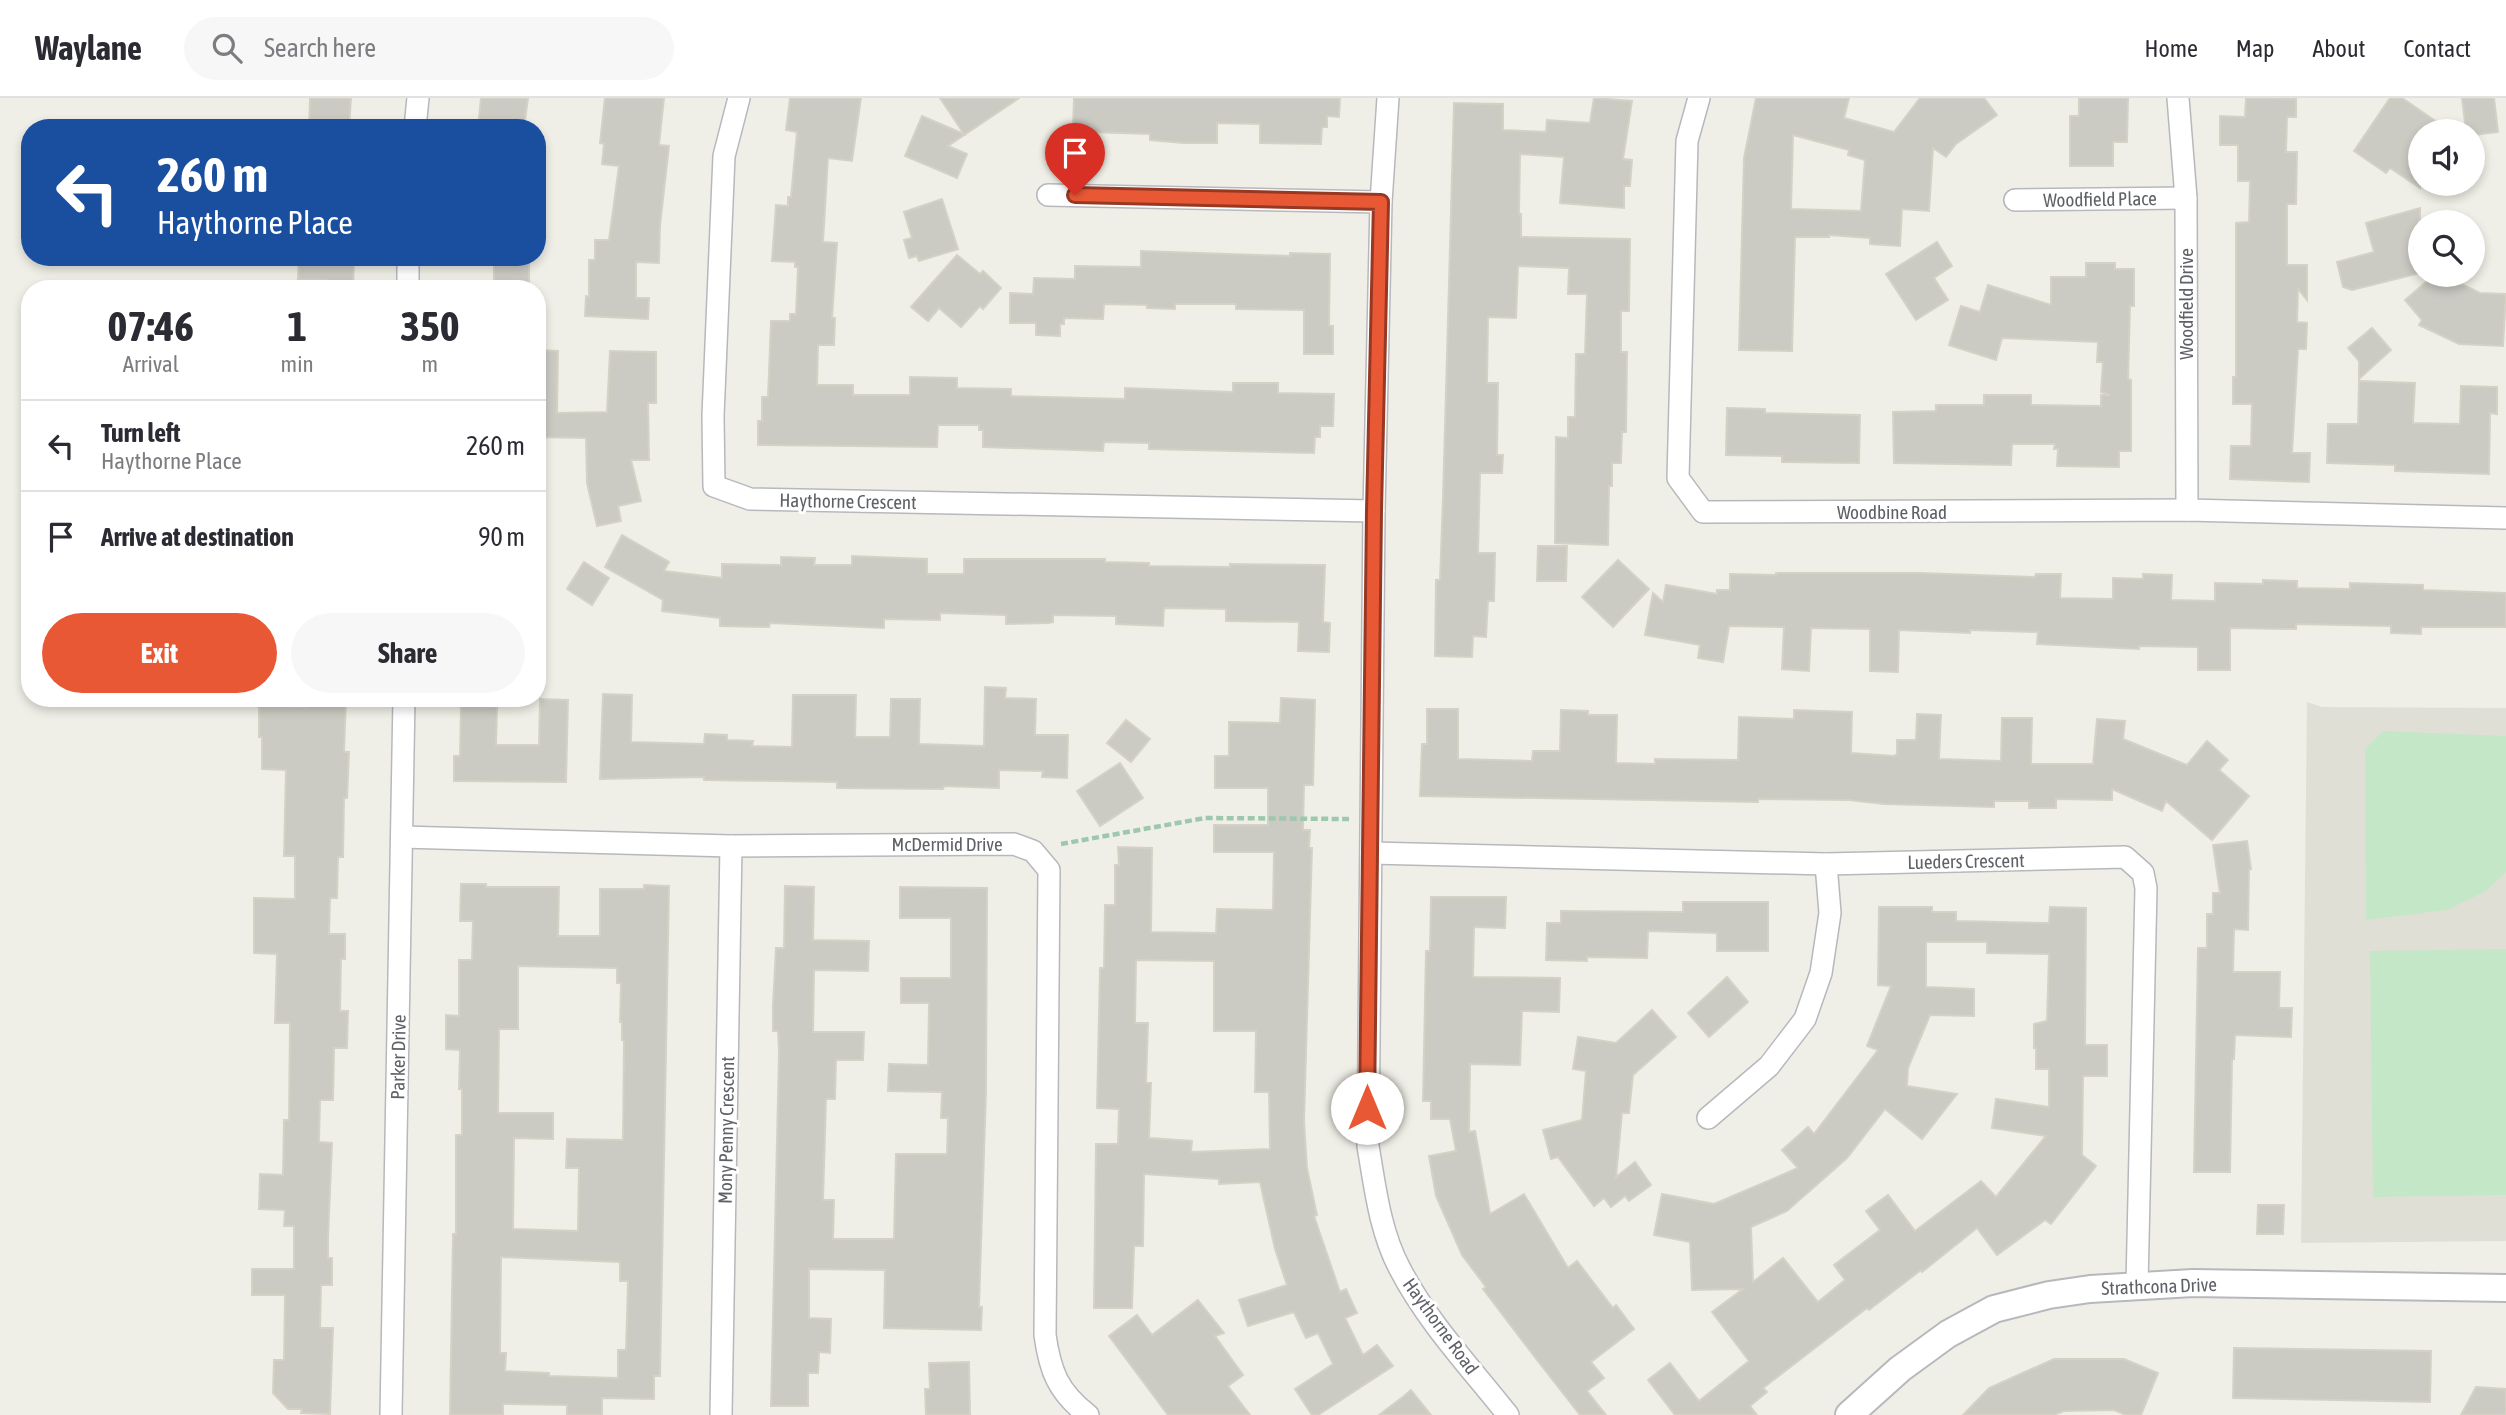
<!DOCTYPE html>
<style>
:root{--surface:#fff;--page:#f7f7f7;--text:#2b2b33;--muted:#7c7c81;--line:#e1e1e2;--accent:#e85835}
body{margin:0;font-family:"Asap Condensed",sans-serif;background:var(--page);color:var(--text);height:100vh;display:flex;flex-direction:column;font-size:26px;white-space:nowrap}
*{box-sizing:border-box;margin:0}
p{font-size:23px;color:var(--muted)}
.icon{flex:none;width:38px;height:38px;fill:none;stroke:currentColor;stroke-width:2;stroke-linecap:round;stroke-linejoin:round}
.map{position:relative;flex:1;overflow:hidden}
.details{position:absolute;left:21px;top:182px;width:525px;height:427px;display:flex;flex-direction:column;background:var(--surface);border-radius:28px;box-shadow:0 4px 10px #0003}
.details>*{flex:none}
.hud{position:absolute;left:21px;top:21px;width:525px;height:147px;border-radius:28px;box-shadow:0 4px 10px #0003;background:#1a4fa0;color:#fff;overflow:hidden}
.tools{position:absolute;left:2408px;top:21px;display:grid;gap:14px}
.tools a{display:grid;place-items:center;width:77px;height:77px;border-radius:50%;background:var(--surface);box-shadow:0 4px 10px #0003;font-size:35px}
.pin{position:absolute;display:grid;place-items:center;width:60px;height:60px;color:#fff;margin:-72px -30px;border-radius:50% 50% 50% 0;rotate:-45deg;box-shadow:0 0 7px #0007}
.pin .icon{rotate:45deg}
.me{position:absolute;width:77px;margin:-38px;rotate:0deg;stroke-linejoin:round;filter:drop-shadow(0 0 5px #0008)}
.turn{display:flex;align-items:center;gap:24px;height:147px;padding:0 21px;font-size:32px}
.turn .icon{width:91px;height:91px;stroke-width:2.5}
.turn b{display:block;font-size:49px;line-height:60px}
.eta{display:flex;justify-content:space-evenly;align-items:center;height:119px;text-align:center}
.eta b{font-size:42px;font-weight:700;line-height:49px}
.primary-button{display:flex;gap:14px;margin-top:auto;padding:14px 21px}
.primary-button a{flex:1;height:80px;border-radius:42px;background:var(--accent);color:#fff;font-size:28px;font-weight:700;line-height:80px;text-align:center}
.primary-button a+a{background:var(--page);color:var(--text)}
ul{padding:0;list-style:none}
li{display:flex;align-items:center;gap:21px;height:91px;padding:0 21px;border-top:2px solid var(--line)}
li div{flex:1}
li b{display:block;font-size:26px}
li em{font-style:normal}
header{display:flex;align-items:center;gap:42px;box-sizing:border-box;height:98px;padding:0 35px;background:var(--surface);border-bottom:2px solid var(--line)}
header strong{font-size:33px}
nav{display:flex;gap:38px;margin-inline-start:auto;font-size:24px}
.search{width:490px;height:63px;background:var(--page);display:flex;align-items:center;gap:18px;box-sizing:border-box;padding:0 24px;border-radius:38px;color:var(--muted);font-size:26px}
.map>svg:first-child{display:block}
</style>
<header>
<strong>Waylane</strong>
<div class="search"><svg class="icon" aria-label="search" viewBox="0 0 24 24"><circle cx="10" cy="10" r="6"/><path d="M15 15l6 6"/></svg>Search here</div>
<nav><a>Home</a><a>Map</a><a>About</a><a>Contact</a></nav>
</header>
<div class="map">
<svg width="2506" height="1317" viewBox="0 0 2506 1317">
<rect width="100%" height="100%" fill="#f0efe7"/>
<polygon fill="#e0dfd5" points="2307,604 2322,609 2506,610 2506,1143 2301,1145"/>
<g fill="#c4e7c8">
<polygon points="2383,633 2506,638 2506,774 2486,793 2447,812 2366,822 2365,651"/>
<polygon points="2506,851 2506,1097 2373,1099 2370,853"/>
</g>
<g fill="#cbcac3" stroke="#d5d2c5" stroke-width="2" fill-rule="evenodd">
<polygon points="310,0 351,0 349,30 309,30"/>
<polygon points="481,0 528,0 524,30 478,30"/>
<polygon points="605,0 664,0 659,47 669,48 660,128 659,165 636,164 636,200 649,200 648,221 585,218 586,198 589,199 589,162 595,162 595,142 609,142 619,68 602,66 604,46 600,45"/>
<polygon points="790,0 861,0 852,63 828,60 823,144 837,145 832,220 835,220 834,247 818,247 817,287 853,287 853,297 910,297 910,279 957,280 957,290 1011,291 1011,298 1125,301 1125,290 1233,294 1233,285 1278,285 1278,295 1334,296 1333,328 1320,328 1320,339 1315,339 1314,355 1149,351 1149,345 1104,344 1103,353 983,349 983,332 979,332 979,327 938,327 937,349 758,347 758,323 762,323 762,299 768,299 771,223 790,223 790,216 796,216 798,169 795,169 795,164 772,163 776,107 788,108 788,99 791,99 797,34 786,32"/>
<polygon points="940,0 1019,0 948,48 967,56 957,80 905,58 922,18 964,36"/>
<polygon points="1074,0 1340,0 1339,19 1327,18 1327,29 1322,29 1321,46 1260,45 1260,26 1217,25 1217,45 1184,45 1150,42 1150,36 1090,34 1091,29 1073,28"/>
<polygon points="1594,0 1632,3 1623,61 1632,62 1630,88 1624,88 1624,110 1560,105 1564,59 1520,56 1519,116 1521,116 1521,139 1630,141 1629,213 1621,213 1621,254 1627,254 1626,334 1622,334 1621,365 1612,365 1612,388 1609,388 1608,447 1555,445 1556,339 1568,340 1568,319 1575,319 1576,256 1585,256 1587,196 1568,196 1569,170 1518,168 1516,220 1488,219 1487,285 1498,285 1497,357 1503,357 1502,375 1480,375 1478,455 1495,455 1494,503 1488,503 1486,539 1473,538 1472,559 1435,558 1436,482 1440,482 1443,400 1454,5 1503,6 1503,32 1546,34 1547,22 1590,25"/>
<path d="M1756,0h93l-5,20 50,14 26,-34h64l13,17 -41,29 -10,13 -13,-9 -4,63 -27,-2 -2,37 -30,-2v-6l-41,-3v2h-34l-3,114 -53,-1 5,-192zM1793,37l56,15 -1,5 17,5 -4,51 -70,-2z"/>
<polygon points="2079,0 2128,0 2127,44 2113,44 2113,68 2070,68 2070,18 2079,18"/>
<polygon points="2246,0 2296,1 2296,19 2287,19 2286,54 2297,54 2296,106 2287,106 2287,167 2307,167 2307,202 2298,191 2297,224 2307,225 2306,251 2298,251 2292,355 2310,355 2309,384 2230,381 2231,348 2251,348 2252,306 2233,306 2233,279 2236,279 2236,125 2249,124 2250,83 2238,83 2238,47 2220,47 2220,18 2245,19"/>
<polygon points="2390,0 2402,0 2450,33 2420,33 2420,90 2390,70 2386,75 2354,53"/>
<polygon points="2462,0 2494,0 2498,34 2473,37 2473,33 2466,33"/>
<polygon points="942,101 958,151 919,163 917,158 909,160 904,142 912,140 904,114"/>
<polygon points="2420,110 2420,175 2352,192 2343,189 2337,164 2374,154 2366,125"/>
<polygon points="1937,144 1952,168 1934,180 1948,202 1916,222 1886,176"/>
<polygon points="1141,153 1290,158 1290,155 1330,156 1329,228 1333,228 1333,256 1304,256 1304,212 1236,211 1236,206 1175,206 1175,211 1147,210 1147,207 1104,206 1103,221 1064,220 1064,226 1060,226 1060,238 1036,237 1036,225 1010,225 1010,195 1033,196 1034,180 1075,181 1075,168 1141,169"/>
<polygon points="957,157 980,176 983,173 1001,190 983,211 980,208 961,229 939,210 928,223 911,209"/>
<polygon points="299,159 354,159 353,191 326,191 326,182 298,181"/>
<polygon points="494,159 529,159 529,189 494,188"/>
<polygon points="2086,165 2115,165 2115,171 2134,171 2134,208 2130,208 2128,281 2131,282 2131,353 2119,353 2119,369 2057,368 2058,351 2054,351 2055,346 2012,346 2011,367 1894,365 1893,314 1936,313 1936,307 1984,307 1984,297 2031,297 2031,307 2101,308 2101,297 2110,297 2101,294 2103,264 2097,264 2098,244 2002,240 1996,262 1949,247 1961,208 1980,214 1988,187 2051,207 2051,179 2086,179"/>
<polygon points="2434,177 2443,177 2480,195 2506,196 2503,248 2459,246 2419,227 2422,222 2405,202"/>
<polygon points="2372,230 2391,252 2359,281 2359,263 2348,250"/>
<polygon points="537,252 558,253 557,315 607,314 610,253 656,254 656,305 648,305 649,362 631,362 641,403 618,408 621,423 597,428 587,385 586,340 537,339"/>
<polygon points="2359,283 2415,285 2413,325 2460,326 2461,288 2497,289 2497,316 2490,315 2489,376 2395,373 2395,367 2327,365 2328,326 2358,326"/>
<polygon points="1727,310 1765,311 1765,315 1860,317 1859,365 1782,364 1782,358 1726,357"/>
<polygon points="622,437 669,464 664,473 722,480 722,466 781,467 781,459 815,460 814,467 852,467 852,458 927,461 927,476 964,476 964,461 1105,461 1105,464 1149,465 1149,468 1230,469 1230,466 1325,467 1323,524 1330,525 1329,554 1298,553 1299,524 1226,523 1226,511 1164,510 1163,528 1116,526 1116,518 1053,517 1053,524 1049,525 1006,526 1006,517 940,515 940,522 884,521 884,530 770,525 769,529 720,528 720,520 662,513 663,502 605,469"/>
<polygon points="1538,448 1567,448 1566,483 1537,483"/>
<polygon points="1618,462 1649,491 1613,529 1582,499"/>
<polygon points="584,464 609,480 592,507 567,491"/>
<polygon points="1776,475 1920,475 2035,479 2036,476 2061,476 2060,500 2113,501 2113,480 2143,481 2143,476 2172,477 2171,502 2215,503 2215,485 2263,486 2263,482 2297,483 2297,490 2350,491 2350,485 2423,487 2423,492 2506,495 2506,529 2421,529 2421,536 2391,535 2391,528 2296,526 2296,531 2230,530 2230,572 2198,572 2198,549 2139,548 2139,551 2037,546 2038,534 1970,532 1970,535 1899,532 1898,574 1870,573 1870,531 1811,530 1809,573 1782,571 1784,529 1729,528 1723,564 1698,560 1700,547 1645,537 1653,495 1663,504 1666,487 1717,496 1717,492 1730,492 1730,476 1776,477"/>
<polygon points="985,589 1006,590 1005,600 1036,601 1035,637 1068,637 1067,680 1042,679 1043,673 999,672 999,690 944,688 943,691 837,690 837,684 704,682 704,679 600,681 603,596 632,597 631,644 704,646 705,636 727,637 727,642 753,643 752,648 792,649 793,597 856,597 855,639 890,639 891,601 920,601 919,646 984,648"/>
<polygon points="308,600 346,600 344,654 349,654 347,700 344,700 343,759 338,759 337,800 330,800 329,836 345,836 345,861 341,861 340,913 348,913 347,950 334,950 333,1002 320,1002 319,1044 332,1045 328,1140 328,1160 332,1160 332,1187 321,1187 320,1230 333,1230 330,1316 301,1315 302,1311 288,1311 273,1295 274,1262 284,1262 285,1197 252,1197 252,1171 294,1171 294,1128 284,1128 285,1112 259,1111 260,1076 283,1077 284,1022 289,1022 290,925 275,925 277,856 254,855 254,800 295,801 295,758 284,758 286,672 262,671 262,639 259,639 259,608 307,609"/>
<path d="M1281,600l34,2 -2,85h-9l-1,45h7l-1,18h3l-8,273 3,47 10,47 -3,1 26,76 6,-3 11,24 -12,5 18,37 14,-10 16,21 -75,49h-6l-17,-26 38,-25 -15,-31 -12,5 -12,-26 -46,14 -9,-26 48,-15 -12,-36 -15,-67 -41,2v-5l-75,-5 -1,72h-9l-2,62h-38l2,-164h22l1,-35 -22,-1 3,-140h4l1,-63h10v-40h4l-1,-18 34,1 -1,84 65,1 1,-24 56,1 1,-58h-60v-27h54v-37h-53v-32h14v-34l51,1zM1136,862l78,1v70h42l-1,61h14l1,57 -79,3 1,-11 -43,-3 2,-55h-5l2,-60h-13z"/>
<polygon points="540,601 568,602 566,684 454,683 454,658 460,658 461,608 497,609 496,647 539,647"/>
<polygon points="1427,611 1458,611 1458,661 1532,663 1533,653 1560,653 1561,612 1588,613 1588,617 1617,617 1616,665 1655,666 1655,661 1738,662 1739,619 1794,621 1794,612 1852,614 1851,655 1894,658 1897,656 1897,642 1916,642 1917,616 1941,617 1939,661 2001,663 2002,620 2032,620 2031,666 2093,666 2097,621 2125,623 2123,641 2187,667 2207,643 2228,662 2219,672 2249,698 2212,742 2166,703 2162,713 2112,691 2112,702 2056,701 2056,710 2029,710 2029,703 1994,703 1994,709 1884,706 1849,702 1758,701 1758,704 1420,698 1422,646 1427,646"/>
<polygon points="1126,622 1150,641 1131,664 1107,645"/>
<polygon points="1120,665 1143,700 1100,728 1077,693"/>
<polygon points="2247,743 2251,771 2249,771 2248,832 2234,831 2233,874 2280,874 2279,910 2292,910 2291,939 2235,937 2234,961 2232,961 2230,1074 2194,1074 2198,850 2207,850 2207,816 2213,816 2213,795 2220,795 2213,747"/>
<path d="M461,786h25v3h73l-1,49h42v-47h44v-4l25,1 -9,490h-6v23l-52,-1v17h-35v-10l-64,-1v11h-53l3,-181h3v-99h6v-46h-3l1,-39 -14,-1v-34l13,1v-56h13l1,-39h-13zM518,868l99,2v15h4l-1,39h2v18h2l-1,100 -56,-1 -1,29h13l-1,63 -65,-2 1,-91 39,1v-26h-55l1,-84h19zM501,1159l119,5v19h8l-2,69h-8v28l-69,-2v-3l-44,-2 1,-18h-6z"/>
<polygon points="785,788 814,789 813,842 869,843 868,873 814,872 813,934 864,934 863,962 836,962 835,1001 826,1001 823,1102 834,1102 833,1141 894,1141 896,1056 947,1056 948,1020 941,1020 942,994 888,993 889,966 928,967 929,905 901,905 901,880 951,880 951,820 900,820 900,789 987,790 986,993 979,1209 982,1209 981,1232 884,1230 885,1172 809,1171 809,1220 831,1221 830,1255 819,1254 818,1275 808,1275 808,1308 771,1308 779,954 778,933 773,933 773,907 776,850 784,850"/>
<polygon points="1431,799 1506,799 1505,830 1474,829 1473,879 1560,880 1559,914 1522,913 1520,967 1470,966 1469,1034 1475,1033 1490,1116 1524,1096 1568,1170 1577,1163 1613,1210 1616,1207 1634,1231 1591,1264 1604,1280 1587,1293 1606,1317 1580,1317 1537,1262 1483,1191 1486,1189 1462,1157 1436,1098 1429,1058 1456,1053 1450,1021 1431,1021 1431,1003 1423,1003 1426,853 1430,853"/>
<polygon points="1683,804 1768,804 1768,853 1717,853 1717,835 1648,833 1647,860 1587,859 1587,863 1546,862 1547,825 1561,825 1561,813 1683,814"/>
<path d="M1879,809h53v5h24v9l93,2 1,-16 36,1 -1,137h22v31h-24l-1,79 14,11 -45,58 -6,-4 -48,35 -20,-27 -55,44 -1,-2 -52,40 -2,-2 -104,80 4,4 -17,14 7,9h-82l-27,-35 22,-17 29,38 50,-40 -37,-49 31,-23 -51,1 -2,-48 -36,-7 8,-41 52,10 84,-36 -16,-18 26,-23 6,7 64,-84 -11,-4 24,-60 -13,-1zM1926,844h61v11l62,1 -2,67 -13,3v24h2v21h13v38l-53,-8 -4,29 54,8 -50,61 -15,-16 -66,50 -27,-36 -22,16 14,19 -46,35 11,15 -27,22 -35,-44 -30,24 -2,-55 36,-16 60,-53 38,-49 37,30 35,-45 -50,-8 1,-18 22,-53 44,1v-27l-48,-2z"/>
<polygon points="1727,879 1748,904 1709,939 1688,915"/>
<polygon points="1652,912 1676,939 1633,977 1629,1015 1622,1015 1616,1079 1635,1064 1651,1087 1629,1103 1625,1098 1611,1109 1604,1100 1594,1108 1558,1059 1551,1061 1543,1032 1582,1022 1586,973 1573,971 1578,939 1616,945"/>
<polygon points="2258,1107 2284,1107 2283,1136 2257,1136"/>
<polygon points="1198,1202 1224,1235 1215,1238 1243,1277 1228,1288 1250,1317 1168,1317 1109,1238 1137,1217 1152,1237"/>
<polygon points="2234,1250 2431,1253 2430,1304 2233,1300"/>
<polygon points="2054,1261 2124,1261 2158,1275 2141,1317 2126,1317 2114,1312 2064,1313 2054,1317 1963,1317 1989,1290"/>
<polygon points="969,1264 970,1317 926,1317 925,1291 930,1291 929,1265"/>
<polygon points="2476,1289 2506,1291 2506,1317 2461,1317"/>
<polygon points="1411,1292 1431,1317 1379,1317 1404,1298"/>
</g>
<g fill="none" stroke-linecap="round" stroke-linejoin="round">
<defs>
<g id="minor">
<polyline points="739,0 724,58 713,318 714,388 750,401 1374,413"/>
<path d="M1388,0l-7,104 -7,309 -6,635c7,41 12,86 32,123 28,54 71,99 108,146"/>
<polyline points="1699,0 1687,43 1678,380 1703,414 2187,412 2506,420"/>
<polyline points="2178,0 2186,100 2187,412"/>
<polyline points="415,30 418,0"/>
<polyline points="1048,97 1381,104"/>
<polyline points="2015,102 2186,100"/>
<polyline points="408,191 408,159"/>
<path d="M402,739l329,9 283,-2 19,7 16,19 -4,465c5,36 13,57 43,80"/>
<polyline points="1371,755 1826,766 2125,759 2143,775 2146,790 2137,1187"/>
<polyline points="1708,1020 1769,968 1805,921 1821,875 1830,815 1826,766"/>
<polyline points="391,1317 404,600"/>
<polyline points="721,1317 731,748"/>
</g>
<polyline id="tertiary" points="1849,1317 1900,1271 1948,1236 1994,1211 2049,1197 2090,1191 2193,1185 2506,1190"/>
</defs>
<use href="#minor" stroke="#b7b8bd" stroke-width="24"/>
<use href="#tertiary" stroke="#b7b8bd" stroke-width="30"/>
<polyline stroke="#9dc8ae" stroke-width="4.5" stroke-dasharray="7 3.5" stroke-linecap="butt" points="1061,746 1205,720 1349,721"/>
<use href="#minor" stroke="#fff" stroke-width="21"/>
<use href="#tertiary" stroke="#fff" stroke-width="26"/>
</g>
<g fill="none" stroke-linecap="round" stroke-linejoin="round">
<defs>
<polyline id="route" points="1075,97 1381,104 1374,413 1367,1010"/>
</defs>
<use href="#route" stroke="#973922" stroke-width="18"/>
<use href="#route" stroke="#e85835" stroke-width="12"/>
</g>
<g text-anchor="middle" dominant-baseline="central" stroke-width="6" stroke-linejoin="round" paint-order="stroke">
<g font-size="19" fill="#5e6167" stroke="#fff">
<text transform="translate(2100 101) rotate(-1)">Woodfield Place</text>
<text transform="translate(2186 206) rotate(-90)">Woodfield Drive</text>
<text transform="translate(848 403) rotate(1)">Haythorne Crescent</text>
<text x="1892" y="414">Woodbine Road</text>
<text x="947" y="746">McDermid Drive</text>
<text transform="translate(1966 763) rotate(-1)">Lueders Crescent</text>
<text transform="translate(398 959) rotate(-89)">Parker Drive</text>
<text transform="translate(726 1032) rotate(-89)">Mony Penny Crescent</text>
<text transform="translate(2159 1188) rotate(-2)">Strathcona Drive</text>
<text transform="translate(1441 1228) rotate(54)">Haythorne Road</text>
</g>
</g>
</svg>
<div class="tools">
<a><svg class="icon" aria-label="sound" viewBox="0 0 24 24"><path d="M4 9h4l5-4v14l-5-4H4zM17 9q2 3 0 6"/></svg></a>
<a><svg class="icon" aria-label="search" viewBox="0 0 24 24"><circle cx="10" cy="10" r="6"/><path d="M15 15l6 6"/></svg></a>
</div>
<div class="pin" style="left:1075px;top:97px;background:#d93025"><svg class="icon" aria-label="arrive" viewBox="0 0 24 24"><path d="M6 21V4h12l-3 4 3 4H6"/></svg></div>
<svg class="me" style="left:1367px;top:1010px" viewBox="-20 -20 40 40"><circle r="19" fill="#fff"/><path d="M0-13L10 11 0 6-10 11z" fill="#e85835"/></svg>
<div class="hud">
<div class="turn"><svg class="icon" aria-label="left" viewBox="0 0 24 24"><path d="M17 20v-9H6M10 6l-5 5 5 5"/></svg><div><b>260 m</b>Haythorne Place</div></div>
</div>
<section class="details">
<div class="eta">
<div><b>07:46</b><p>Arrival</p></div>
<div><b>1</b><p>min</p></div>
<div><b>350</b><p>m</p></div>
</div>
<ul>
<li><svg class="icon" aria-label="left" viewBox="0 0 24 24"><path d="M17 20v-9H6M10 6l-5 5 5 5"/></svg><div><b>Turn left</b><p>Haythorne Place</p></div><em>260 m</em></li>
<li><svg class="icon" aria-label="arrive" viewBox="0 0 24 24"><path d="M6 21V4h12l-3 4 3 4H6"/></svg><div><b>Arrive at destination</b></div><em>90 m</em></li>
</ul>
<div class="primary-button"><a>Exit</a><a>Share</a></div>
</section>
</div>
